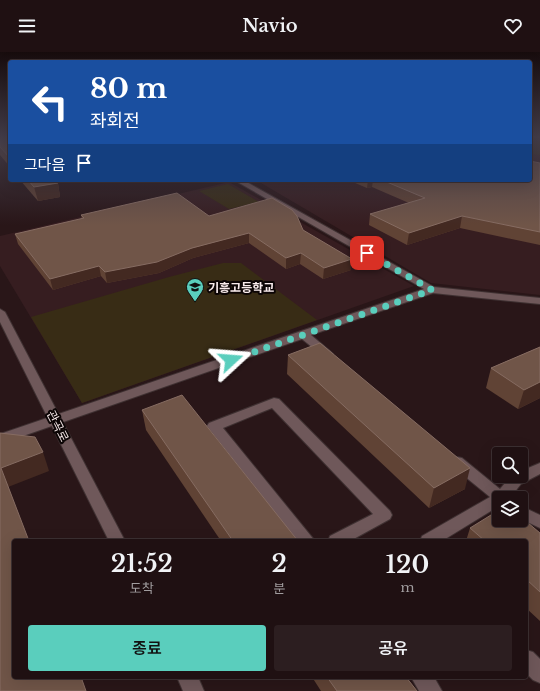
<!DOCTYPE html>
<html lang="ko">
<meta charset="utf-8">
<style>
:root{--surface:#1f1012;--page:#2c1e20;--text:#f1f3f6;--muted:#a19d9f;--line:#3c3032;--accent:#5acebd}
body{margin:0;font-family:"Libre Baskerville","Noto Sans KR",serif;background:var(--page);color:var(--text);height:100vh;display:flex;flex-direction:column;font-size:15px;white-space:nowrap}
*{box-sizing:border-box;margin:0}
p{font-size:13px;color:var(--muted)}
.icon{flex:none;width:22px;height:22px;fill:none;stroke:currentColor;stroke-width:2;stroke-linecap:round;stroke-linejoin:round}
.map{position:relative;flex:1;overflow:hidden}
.side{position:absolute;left:12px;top:487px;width:516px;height:140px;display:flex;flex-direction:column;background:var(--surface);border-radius:4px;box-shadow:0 4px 16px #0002,0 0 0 1px var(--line)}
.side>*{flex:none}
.guide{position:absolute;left:8px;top:8px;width:524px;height:122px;border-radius:4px;box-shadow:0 4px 16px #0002,0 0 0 1px var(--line);background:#1a4fa0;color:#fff;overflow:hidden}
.tools{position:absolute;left:492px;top:395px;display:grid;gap:8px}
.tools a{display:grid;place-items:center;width:36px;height:36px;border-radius:4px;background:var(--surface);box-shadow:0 4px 16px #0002,0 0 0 1px var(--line);font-size:20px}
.pin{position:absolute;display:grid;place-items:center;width:34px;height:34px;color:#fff;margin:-17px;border-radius:8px;box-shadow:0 2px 6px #0006}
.me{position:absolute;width:44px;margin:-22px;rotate:71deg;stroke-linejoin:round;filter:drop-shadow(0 0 3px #0008)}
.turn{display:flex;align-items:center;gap:14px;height:84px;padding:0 16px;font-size:18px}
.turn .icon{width:52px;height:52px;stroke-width:2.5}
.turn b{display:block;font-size:28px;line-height:34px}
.then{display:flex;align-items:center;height:38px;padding:0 16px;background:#0003;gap:8px;font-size:15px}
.eta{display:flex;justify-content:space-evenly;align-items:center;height:68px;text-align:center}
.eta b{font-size:24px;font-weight:600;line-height:28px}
.primary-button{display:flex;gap:8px;margin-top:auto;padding:8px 16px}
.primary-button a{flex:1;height:46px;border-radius:4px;background:var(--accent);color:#111;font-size:16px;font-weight:600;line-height:46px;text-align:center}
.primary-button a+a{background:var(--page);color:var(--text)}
header{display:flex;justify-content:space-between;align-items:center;height:52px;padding:0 16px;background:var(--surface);font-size:18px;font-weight:600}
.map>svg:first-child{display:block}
</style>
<header><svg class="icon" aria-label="menu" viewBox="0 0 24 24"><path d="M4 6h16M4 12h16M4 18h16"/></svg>Navio<svg class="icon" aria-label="heart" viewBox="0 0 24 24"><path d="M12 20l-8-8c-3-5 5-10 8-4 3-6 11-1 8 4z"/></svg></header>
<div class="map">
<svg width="540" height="639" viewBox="0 0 540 639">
<rect width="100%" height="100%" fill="#291618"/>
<g fill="#361d20">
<polygon points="530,84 540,84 540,243 431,231 256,128 530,128"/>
<polygon points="229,130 414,234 82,351 0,214 0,184"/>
</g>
<g fill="#382c15">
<polygon points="530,84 540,84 540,103 530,102"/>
<polygon points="228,132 259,150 229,157 199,139"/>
<polygon points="223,211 241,211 317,268 82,351 31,265 169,225"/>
</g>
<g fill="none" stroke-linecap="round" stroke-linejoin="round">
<defs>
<g id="minor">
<polygon points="234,128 243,128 434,235 540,246 540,252 433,241 311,283 331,300 333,302 331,304 323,304 302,287 0,392 0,382 424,237"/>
<polygon points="274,346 279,347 390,459 392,463 390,467 350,489 328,489 330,484 373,462 272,356 223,376 315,489 297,489 207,374 209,371"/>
<polygon points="457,405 462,406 500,437 511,424 521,424 521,419 540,411 540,422 521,432 510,446 499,446 499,454 442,489 420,489 422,484 490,445 452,414 450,410 452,406"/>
<polygon points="521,454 540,463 540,476 521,467"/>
<polygon points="526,598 533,600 540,607 540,631 533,628 526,621"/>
<polygon points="411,625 434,625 442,639 419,639"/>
</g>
<g id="tertiary">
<polygon points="0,257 5,260 125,489 109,489 0,270"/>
<polygon points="177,625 198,625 204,639 183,639"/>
</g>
</defs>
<use href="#minor" stroke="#3f3132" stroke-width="2"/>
<use href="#tertiary" stroke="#3f3132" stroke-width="2"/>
<use href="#minor" fill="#6f585a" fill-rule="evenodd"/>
<use href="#tertiary" fill="#6f585a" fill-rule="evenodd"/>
</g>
<g fill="#604335">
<polygon points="0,84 10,84 10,115 0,103"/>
<polygon points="540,111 540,193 460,176 407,193 369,173 370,162 409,151 372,135 367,136 348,128 530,128"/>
<polygon points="20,128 55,128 58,131 60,145 38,149"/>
<polygon points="81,163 209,164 303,178 351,218 323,227 300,212 286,217 249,191 193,206 159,221 107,231 101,224 53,238 18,192 15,182 82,167"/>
<polygon points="540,295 540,346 518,357 486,336 491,316"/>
<polygon points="288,303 465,437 429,456 287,322"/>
<polygon points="142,358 298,489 221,489 146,378"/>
<polygon points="470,476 540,481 540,569 526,556 526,489 466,489"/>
<polygon points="312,625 406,625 417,639 321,639"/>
</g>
<g fill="#432921">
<polygon points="368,128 373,128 372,135 367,136"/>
<polygon points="58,131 60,145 38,149 34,135"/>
<polygon points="462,164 460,176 407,193 409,181"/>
<polygon points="249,181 249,191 193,206 159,221 107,231 105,220"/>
<polygon points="301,201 300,212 286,217 286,206"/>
<polygon points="352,207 351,218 323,227 324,216"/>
<polygon points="99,214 101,224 53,238 50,227"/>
<polygon points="540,330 540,346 518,357 524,338"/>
<polygon points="43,400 49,419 8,435 1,416"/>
<polygon points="470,416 465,437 429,456 434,436"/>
</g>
<g fill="#705548" stroke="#866c62">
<polygon points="0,84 10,84 10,106 0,95"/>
<polygon points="530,109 540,111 540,180 462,164 409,181 370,162 425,146 382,128 530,128"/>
<polygon points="28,128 55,128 58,131 34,135"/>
<polygon points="177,141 209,164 272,146 292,158 297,164 303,178 352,207 324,216 301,201 286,206 249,181 192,196 157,210 105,220 99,214 50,227 15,182 84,166 81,163"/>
<polygon points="320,291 470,416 434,436 288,303"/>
<polygon points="540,295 540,330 524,338 491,316"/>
<polygon points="182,343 298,489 233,489 142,358"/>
<polygon points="0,381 35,385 43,400 1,416 29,489 14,489 14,625 81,625 86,639 0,639"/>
<polygon points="499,458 499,468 521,468 521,465 540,481 540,540 526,527 526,489 485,489 470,476"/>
<polygon points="327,625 406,625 417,639 337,639"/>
</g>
<linearGradient id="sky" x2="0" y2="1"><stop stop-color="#170c0d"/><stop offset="0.49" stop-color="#433c48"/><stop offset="1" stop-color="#433c48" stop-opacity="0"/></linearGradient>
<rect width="540" height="173" fill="url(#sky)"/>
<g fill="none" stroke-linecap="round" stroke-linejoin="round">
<polyline stroke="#5acebd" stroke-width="7" stroke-dasharray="0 12.6" points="231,308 432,238 367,201"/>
</g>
<defs>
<symbol id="school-pin" viewBox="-11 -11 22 30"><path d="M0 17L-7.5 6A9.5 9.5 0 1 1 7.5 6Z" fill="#5acebd" stroke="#0c0505"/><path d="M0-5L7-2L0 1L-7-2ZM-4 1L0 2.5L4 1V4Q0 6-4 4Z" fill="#111"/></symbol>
</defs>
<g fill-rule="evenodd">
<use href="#school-pin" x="185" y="225" width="20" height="27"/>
</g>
<g text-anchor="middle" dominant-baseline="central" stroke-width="4" stroke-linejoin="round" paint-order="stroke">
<g font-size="12" font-weight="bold" fill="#f9ebec" stroke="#0c0505" text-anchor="start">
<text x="208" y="235">기흥고등학교</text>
</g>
<g font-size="12" fill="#f9ebec" stroke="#0c0505">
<text transform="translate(58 374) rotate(63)">관곡로</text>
</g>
</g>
</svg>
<div class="tools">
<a><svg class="icon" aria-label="search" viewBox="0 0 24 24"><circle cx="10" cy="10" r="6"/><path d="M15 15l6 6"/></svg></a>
<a><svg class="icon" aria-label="layers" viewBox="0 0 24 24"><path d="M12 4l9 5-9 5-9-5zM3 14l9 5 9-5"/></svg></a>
</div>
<div class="pin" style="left:367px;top:201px;background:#d93025"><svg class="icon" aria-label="arrive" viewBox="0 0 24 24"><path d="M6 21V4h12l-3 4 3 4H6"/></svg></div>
<svg class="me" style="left:231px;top:308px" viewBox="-20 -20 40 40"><path d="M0-17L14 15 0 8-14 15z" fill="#5acebd" stroke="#fff" stroke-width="4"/></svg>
<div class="guide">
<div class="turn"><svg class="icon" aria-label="left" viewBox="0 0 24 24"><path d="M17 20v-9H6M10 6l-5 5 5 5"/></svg><div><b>80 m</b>좌회전</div></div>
<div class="then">그다음<svg class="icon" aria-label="arrive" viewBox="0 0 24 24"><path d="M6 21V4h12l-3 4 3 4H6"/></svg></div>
</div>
<section class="side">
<div class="eta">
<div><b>21:52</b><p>도착</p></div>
<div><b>2</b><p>분</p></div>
<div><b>120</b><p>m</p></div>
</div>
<div class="primary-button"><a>종료</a><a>공유</a></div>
</section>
</div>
